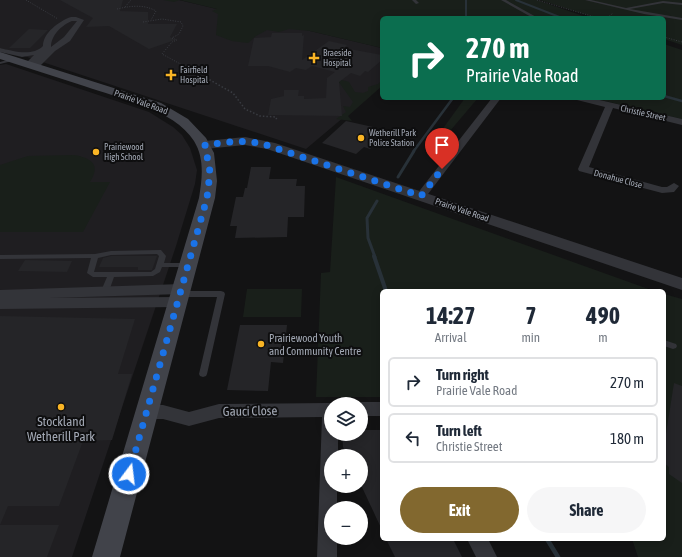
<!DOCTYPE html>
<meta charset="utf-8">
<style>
:root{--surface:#fff;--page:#f6f6f7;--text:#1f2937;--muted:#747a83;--line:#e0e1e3;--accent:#82682f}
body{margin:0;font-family:"Asap Condensed",sans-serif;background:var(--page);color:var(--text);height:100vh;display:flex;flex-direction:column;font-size:15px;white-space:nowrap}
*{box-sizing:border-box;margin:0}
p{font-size:13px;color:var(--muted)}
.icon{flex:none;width:22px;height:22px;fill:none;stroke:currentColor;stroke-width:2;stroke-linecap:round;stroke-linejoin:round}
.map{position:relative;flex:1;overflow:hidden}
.side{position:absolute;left:380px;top:289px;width:286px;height:252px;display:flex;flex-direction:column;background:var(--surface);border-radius:6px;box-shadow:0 2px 10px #0003}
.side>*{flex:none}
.hud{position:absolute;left:380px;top:16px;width:286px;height:84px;border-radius:6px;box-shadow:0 2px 10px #0003;background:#0b6e4f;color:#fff;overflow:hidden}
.controls{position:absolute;left:324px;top:397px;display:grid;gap:8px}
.controls a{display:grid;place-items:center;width:44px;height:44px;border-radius:50%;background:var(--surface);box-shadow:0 2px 10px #0003;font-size:20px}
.pin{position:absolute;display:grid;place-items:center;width:34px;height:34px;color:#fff;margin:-41px -17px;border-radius:50% 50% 50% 0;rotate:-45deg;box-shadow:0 0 4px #0007}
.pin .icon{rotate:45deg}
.me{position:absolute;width:44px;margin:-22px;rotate:15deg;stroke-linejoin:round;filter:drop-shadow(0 0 3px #0008)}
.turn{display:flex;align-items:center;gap:14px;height:84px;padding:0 20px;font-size:18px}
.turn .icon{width:52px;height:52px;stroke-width:2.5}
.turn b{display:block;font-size:28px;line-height:34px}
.eta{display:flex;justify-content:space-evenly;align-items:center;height:68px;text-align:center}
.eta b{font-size:24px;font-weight:700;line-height:28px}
.button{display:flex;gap:8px;margin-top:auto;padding:8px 20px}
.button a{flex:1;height:46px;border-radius:24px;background:var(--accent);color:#fff;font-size:16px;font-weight:700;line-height:46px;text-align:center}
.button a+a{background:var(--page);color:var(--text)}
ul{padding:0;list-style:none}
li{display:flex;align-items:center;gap:12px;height:50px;margin:0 8px 6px;padding:0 12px;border:2px solid var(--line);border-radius:6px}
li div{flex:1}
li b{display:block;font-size:15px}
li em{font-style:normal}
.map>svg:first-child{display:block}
</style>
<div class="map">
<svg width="682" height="557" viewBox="0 0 682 557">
<rect width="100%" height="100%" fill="#131314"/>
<g fill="#1f1e21">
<polygon points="0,0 179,0 382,48 382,85 306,149 0,48"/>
<polygon points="6,64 149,112 173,127 182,135 190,148 197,170 195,184 176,246 72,557 0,557 0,65"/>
</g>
<g fill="#191f1a">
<polygon points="163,0 537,0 589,18 382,18 382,48 310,31 289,29 279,32 267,30 256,36 248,43 232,41 216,35 218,14 212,11 217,9 180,0 174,2"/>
<polygon points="540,0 682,0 682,45 664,39 664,18 597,18"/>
<polygon points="664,44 682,50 682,119 592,98 664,98"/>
<polygon points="342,80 349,82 355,92 363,93 368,91 368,87 378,84 382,80 382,86 348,116 352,121 336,119 346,112 343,106 350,107 353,102 338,81"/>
<polygon points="465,98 478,98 444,138 439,134"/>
<path d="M74,155c18,3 27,10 16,27h20l-27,50h-83v-67l28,-9z"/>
<polygon points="336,177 654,291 382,291 382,397 316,397 321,273 330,272"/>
<polygon points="247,289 302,289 301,317 243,317"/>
<polygon points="664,294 682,299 682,557 638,557 632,539 664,539"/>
</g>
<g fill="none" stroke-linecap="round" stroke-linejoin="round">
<g stroke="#283138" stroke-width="2">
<polyline points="466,0 466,18"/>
<polyline points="516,0 562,18"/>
</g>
<g stroke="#283138" stroke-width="2.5">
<polyline points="664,96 682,101"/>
<polyline points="413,152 453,98"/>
</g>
<g stroke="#283138" stroke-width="3">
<polyline points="398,177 414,151"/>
<polyline points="375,257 368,238 367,218 377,201"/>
</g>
<polyline stroke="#283138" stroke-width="4" points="374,256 386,291"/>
<polyline stroke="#283138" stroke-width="4.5" points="547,539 558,557"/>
</g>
<g fill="#252528">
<polygon points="60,0 123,0 120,11 148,12 148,24 177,24 170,37 175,40 149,49 109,26 86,27 93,18"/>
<polygon points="29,29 48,30 30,48 9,48"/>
<polygon points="272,33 302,33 302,36 304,35 302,60 329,41 347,45 344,48 382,55 382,60 368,72 365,71 360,76 351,73 339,82 342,116 268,115 271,99 284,96 284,90 299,90 298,96 304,96 304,99 326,98 327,78 335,72 312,66 306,70 296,68 290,72 268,66 248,66 254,38 271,37"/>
<polygon points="346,121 373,127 371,129 381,132 373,140 378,141 370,149 364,147 356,154 322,143"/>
<polygon points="251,167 271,167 269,179 297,179 296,186 305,186 304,217 288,217 287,237 235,238 237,226 230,226 236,197 243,197 245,188 247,188"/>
<polygon points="111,256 157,256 152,270 138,270 138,267 99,267 103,258"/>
<polygon points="25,260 72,261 67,272 18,271"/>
<polygon points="0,316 135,319 118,374 132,374 112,440 83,441 59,506 8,506 0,525"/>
<polygon points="240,325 287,325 283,363 271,362 268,391 227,390"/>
<polygon points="674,383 682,386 682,483 669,474 669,467 664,463 664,446"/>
<polygon points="361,430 382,430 382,530 361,485 361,456 347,456 343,447 342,434 361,434"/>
<polygon points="0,525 59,525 47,557 0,557"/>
<polygon points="386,539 453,539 462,557 395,557"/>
</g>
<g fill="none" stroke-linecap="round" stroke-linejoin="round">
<g stroke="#393b41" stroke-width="1" stroke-dasharray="1 1.5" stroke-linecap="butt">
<polyline points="26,0 58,19"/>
<polyline points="537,0 598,18"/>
<polyline points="125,7 131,0"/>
<path d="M117,9c13,-3 27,-5 39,2l-5,9"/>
<polyline points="607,18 613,13"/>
<polyline points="143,22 162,19 181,22 183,26 179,34 172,38 177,40 172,42 162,54 186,67"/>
<polyline points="664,37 682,42"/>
</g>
<polyline stroke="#393b41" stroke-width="1.5" stroke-dasharray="1.5 2" stroke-linecap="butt" points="185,66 233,93 245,109 260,116 276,117 277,121"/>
<g fill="#333439" fill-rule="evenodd">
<polygon points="412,0 416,0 419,3 416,4"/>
<polygon points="501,0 506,0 538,18 533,18"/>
<polygon points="585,0 591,0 626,8 663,1 682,3 682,5 663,3 630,9 682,18 682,20 644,14"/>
<polygon points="15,58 16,58 16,60 0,64 0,62"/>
<path d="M159,250h2l5,6 -2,7h24l3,2 -3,2h-26l-2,5 -7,4 -39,1 -5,14 -1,2h-6l-1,-2 6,-14h-14l-6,-4 4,-15 -91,1v-4l95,-1 16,-3zM157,254l2,2 -4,13 -4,3h-57l4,-14 13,-3z"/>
<polygon points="180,291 221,291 224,292 225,294 207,374 206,376 203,377 200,376 199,374 217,297 180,297 177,296 176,294 177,292"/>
<polygon points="664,340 676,344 677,346 676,348 673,349 664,346"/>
</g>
<g fill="#333439" fill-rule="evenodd">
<path d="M71,17h5l8,3 -14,21 -15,10 -17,17h-6l-7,-4 9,-9 -12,2 -22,-5v-4c13,3 32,9 43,-2 0,-13 16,-25 28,-29zM72,21h5l-13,16 -13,10c0,-12 11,-22 21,-26z"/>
<polygon points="492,98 501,98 425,198 417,198 415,196 417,194"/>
<polygon points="576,98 591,98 682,119 682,125 613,108 589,167 662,187 667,187 674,183 679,186 674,192 662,193 579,171 578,169 605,107 577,100"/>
<polygon points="182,284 187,286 189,289 187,292 182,294 49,298 178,297 183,298 185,302 183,306 178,307 0,309 0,290"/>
<polygon points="361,402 382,402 382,416 361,416 361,404 355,404"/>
<polygon points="330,403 334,404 331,404 331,434 338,434 338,456 331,456 331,486 337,486 337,508 331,508 331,538 337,538 337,557 317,557 322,417 219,418 189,426 163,419 146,419 140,417 138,412 140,407 146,405 163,405 189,412 219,404"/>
<polygon points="467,539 488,539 497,557 476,557"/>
</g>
<polygon fill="#333439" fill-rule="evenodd" points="245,137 275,143 682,278 682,290 267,149 245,145 205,149 199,145 205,141"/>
<path fill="#41434a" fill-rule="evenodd" d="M0,52l161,51 27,16 18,19 8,15 3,28 -2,17 -95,359h-28l107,-359c3,-19 6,-39 -5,-57 -20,-32 -76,-43 -110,-55 -28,-9 -56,-18 -84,-27z"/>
</g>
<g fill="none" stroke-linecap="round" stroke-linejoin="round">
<polyline stroke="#1a73e8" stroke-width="7" stroke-dasharray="0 12.6" points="129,474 207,198 210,172 205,145 238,141 260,143 421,196 442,169"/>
</g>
<g fill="#fab525" stroke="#0e0e0f" stroke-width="1.5">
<path d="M312 52h4v4h4v4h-4v4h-4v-4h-4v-4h4z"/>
<path d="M169 69h4v4h4v4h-4v4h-4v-4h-4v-4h4z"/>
<circle cx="361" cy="138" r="4"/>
<circle cx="96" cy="152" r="4"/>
<circle cx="261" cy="344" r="4"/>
<circle cx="61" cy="407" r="4"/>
</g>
<g text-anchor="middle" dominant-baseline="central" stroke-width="4" stroke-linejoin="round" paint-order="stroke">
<g font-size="9" fill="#a3a9b5" stroke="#0e0e0f" text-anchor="start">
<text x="323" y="53">Braeside<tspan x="323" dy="10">Hospital</tspan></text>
<text x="180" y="70">Fairfield<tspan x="180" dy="10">Hospital</tspan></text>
<text x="369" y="133">Wetherill Park<tspan x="369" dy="10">Police Station</tspan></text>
<text x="104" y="147">Prairiewood<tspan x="104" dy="10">High School</tspan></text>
</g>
<g font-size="9" fill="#a3a9b5" stroke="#0e0e0f">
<text transform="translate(141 102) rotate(20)">Prairie Vale Road</text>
<text transform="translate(643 113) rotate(13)">Christie Street</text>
<text transform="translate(618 179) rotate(15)">Donahue Close</text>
<text transform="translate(462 210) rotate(19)">Prairie Vale Road</text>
</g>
<g font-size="11" fill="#a3a9b5" stroke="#0e0e0f" text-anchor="start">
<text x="269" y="338">Prairiewood Youth<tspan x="269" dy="13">and Community Centre</tspan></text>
</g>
<g font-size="13" fill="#a3a9b5" stroke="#0e0e0f">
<text transform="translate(250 411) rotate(-1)">Gauci Close</text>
</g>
<g font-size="13" fill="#a3a9b5" stroke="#0e0e0f">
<text x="61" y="421">Stockland<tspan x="61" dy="15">Wetherill Park</tspan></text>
</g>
</g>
</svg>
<div class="controls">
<a><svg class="icon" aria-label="layers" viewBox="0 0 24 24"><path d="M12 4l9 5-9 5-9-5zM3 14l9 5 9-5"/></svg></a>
<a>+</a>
<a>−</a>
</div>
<div class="pin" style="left:442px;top:169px;background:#d93025"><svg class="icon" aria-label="arrive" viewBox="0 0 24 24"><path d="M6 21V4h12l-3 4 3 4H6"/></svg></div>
<svg class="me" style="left:129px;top:474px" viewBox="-20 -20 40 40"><circle r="17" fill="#1a73e8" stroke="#fff" stroke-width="3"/><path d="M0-11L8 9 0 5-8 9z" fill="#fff"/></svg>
<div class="hud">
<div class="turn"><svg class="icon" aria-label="right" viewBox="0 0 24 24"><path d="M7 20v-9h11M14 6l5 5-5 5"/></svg><div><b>270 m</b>Prairie Vale Road</div></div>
</div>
<section class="side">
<div class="eta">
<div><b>14:27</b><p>Arrival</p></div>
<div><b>7</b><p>min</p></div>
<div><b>490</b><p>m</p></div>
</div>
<ul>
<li><svg class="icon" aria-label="right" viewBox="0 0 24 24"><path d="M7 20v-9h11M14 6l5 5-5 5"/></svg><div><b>Turn right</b><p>Prairie Vale Road</p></div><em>270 m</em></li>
<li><svg class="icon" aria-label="left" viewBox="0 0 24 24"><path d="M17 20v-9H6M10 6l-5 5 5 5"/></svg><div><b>Turn left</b><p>Christie Street</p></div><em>180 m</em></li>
</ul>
<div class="button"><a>Exit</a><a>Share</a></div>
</section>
</div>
